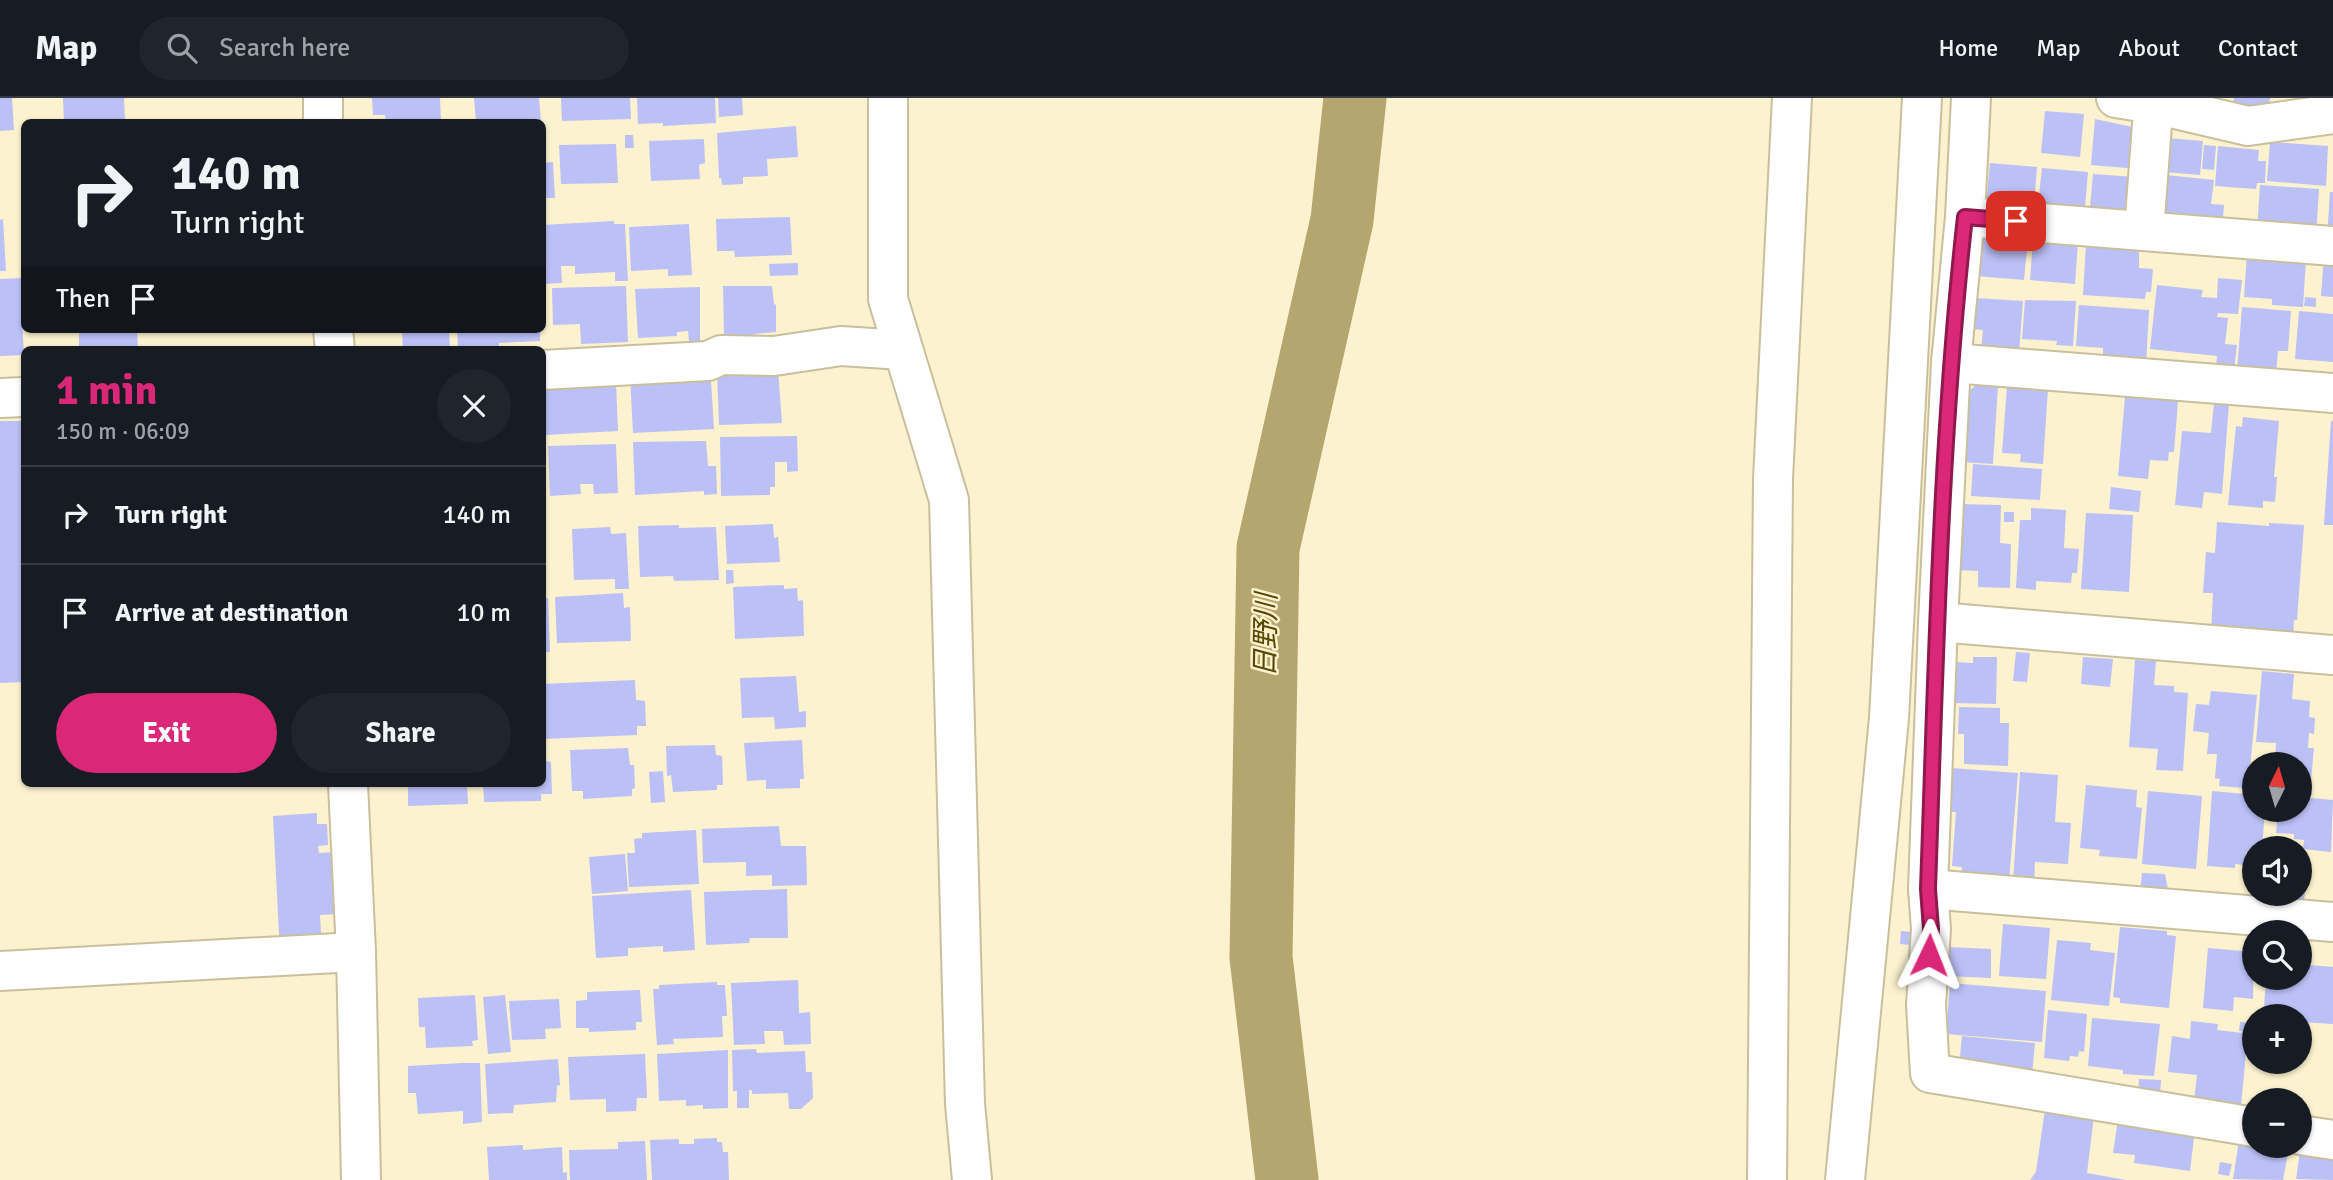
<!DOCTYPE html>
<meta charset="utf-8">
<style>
:root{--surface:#171b24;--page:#20242c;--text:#f1f3f6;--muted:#9ea1a6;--line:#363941;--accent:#db2777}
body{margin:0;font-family:Signika,"Noto Sans JP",sans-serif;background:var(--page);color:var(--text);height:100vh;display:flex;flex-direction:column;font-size:26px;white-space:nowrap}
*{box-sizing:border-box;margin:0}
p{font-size:23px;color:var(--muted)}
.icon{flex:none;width:38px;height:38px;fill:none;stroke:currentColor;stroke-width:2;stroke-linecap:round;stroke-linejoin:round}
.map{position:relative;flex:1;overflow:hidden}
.panel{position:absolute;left:21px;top:248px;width:525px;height:441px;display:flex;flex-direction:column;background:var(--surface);border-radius:10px;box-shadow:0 2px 5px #0004}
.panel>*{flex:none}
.banner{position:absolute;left:21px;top:21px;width:525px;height:214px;border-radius:10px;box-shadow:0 2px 5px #0004;background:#171b24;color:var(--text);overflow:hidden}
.needle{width:46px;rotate:5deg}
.buttons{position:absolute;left:2242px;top:654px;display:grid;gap:14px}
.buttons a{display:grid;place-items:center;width:70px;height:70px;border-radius:50%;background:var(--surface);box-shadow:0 2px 5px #0004;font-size:35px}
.pin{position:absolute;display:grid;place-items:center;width:60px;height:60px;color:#fff;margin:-30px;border-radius:14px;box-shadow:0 4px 10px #0006}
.me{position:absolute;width:77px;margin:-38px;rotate:2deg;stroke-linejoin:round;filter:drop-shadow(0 0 5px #0008)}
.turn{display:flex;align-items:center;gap:24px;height:147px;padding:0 35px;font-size:32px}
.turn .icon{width:91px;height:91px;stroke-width:2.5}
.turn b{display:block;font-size:49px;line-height:60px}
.then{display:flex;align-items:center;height:66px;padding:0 35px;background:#0003;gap:14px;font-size:26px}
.round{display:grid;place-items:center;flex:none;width:74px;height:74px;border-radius:37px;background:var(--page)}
.headline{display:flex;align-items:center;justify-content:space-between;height:119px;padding:0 35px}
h1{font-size:42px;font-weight:700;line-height:52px;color:var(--accent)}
.cta{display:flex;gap:14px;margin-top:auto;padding:14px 35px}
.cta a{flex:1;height:80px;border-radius:42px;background:var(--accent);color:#fff;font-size:28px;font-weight:700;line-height:80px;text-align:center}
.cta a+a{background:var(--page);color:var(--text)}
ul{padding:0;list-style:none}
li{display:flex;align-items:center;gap:21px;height:98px;padding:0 35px;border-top:2px solid var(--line)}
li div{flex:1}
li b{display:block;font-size:26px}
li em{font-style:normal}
header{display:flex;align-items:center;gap:42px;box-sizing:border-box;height:98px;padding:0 35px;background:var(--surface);border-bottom:2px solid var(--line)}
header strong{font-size:33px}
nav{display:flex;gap:38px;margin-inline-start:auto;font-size:24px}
.search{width:490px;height:63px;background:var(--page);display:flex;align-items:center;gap:18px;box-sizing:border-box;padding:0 24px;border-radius:38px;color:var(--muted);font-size:26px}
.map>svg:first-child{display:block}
</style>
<header>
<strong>Map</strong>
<div class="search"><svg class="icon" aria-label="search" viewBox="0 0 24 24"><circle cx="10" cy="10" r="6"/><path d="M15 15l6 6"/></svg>Search here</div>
<nav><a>Home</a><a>Map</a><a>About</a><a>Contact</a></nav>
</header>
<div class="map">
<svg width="2333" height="1082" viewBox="0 0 2333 1082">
<rect width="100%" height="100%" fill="#fcf2cf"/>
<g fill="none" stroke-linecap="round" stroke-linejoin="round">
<polyline stroke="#b5a56e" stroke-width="63" points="1287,1082 1261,859 1268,450 1342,122 1355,0"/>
</g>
<g fill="#bbc0f6">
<polygon points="0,0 12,0 14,32 0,33"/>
<polygon points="63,0 124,0 125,24 64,24"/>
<polygon points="372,0 440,0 441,24 386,24 385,17 373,17"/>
<polygon points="474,0 539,0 541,24 476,24"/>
<polygon points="561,0 630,0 631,21 562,23"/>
<polygon points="637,0 715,0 716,25 663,28 663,25 638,26"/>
<polygon points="718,0 742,0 743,17 719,19"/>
<polygon points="2234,0 2270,0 2268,10 2233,5"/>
<polygon points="2045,13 2084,16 2080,59 2041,55"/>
<polygon points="2095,21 2142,31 2139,71 2091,67"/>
<polygon points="796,28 798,59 767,61 768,78 743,79 743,86 722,87 721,80 719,80 717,35"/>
<polygon points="625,37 633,37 634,50 625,50"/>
<polygon points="2167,40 2203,43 2200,77 2165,74"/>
<polygon points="704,41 705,65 699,67 700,81 651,83 649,43"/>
<polygon points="2270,44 2328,48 2326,88 2267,83"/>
<polygon points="616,46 618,85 561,86 559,47"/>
<polygon points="2204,47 2216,48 2214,72 2202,71"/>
<polygon points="2218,48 2259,52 2258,63 2266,63 2265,85 2257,85 2256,91 2215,88"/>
<polygon points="553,64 555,100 542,100 542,65"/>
<polygon points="1990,65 2037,69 2033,118 2001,103 1995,102 1994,107 1986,107"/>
<polygon points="2042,70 2088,74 2084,121 2038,106"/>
<polygon points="2093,76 2134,79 2131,116 2089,120"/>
<polygon points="2166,77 2214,82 2211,106 2224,107 2222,130 2162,125"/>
<polygon points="2260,87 2319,91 2316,137 2257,133"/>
<polygon points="2330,94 2333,94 2333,142 2327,141"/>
<polygon points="790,119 792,157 735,159 734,153 717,153 716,121"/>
<polygon points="3,121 6,173 0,173 0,122"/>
<polygon points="614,123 614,126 625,126 628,183 615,183 615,174 575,176 575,168 561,168 562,185 542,186 542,127"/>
<polygon points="689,126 692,177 668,178 668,171 631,173 629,129"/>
<polygon points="1980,136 2028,140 2024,182 1976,178"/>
<polygon points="2033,141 2078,145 2075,186 2030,182"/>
<polygon points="2086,146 2139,149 2139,170 2153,171 2151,194 2146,194 2145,201 2083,197"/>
<polygon points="2247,156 2306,161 2303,209 2272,207 2272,201 2244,199"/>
<polygon points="2324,157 2333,157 2333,199 2321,198"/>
<polygon points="798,165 798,177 770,178 769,166"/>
<polygon points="24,180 24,221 22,221 24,257 0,258 0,181"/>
<polygon points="2218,180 2242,182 2238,216 2218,215 2217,219 2228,220 2225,246 2237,247 2234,272 2216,271 2217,258 2150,251 2157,187 2203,192 2201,199 2217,200"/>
<polygon points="626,188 628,244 581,246 580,226 553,227 552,190"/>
<polygon points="723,188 772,188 774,206 776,207 776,234 754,236 754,239 724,238"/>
<polygon points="700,189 700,243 689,243 688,233 677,234 677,238 638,240 635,191"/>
<polygon points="2305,199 2316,200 2316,209 2304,208"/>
<polygon points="1976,200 2023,203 2019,255 1981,252 1983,232 1973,231"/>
<polygon points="2025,202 2076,203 2073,248 2056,247 2057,243 2022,241"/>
<polygon points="2079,207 2149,212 2146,266 2103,259 2103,250 2076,248"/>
<polygon points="2242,209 2291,213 2288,253 2278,253 2276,276 2237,273"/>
<polygon points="2299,213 2333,216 2333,264 2295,261"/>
<polygon points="79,231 137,231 138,252 79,252"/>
<polygon points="402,231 449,231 450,252 403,252"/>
<polygon points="457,231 540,231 540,243 499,245 499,250 458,251"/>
<polygon points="778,272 782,325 719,327 717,274"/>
<polygon points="683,275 684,284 711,283 714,331 633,335 630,278"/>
<polygon points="543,283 616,285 618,333 545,337"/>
<polygon points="1977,286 1998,288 1993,366 1960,364 1965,297"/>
<polygon points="2007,288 2048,291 2043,366 2020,364 2021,356 2002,355"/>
<polygon points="2125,299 2178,303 2174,354 2169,354 2168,363 2150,362 2148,381 2118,378"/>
<polygon points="2214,305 2229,306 2222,396 2204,394 2202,410 2175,407 2182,333 2211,335"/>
<polygon points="2243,319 2279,323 2274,379 2277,379 2275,404 2263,403 2263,410 2228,407 2236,328 2242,329"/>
<polygon points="0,323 24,323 24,584 0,585"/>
<polygon points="2331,323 2333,323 2333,427 2324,427"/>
<polygon points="797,338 798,373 787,374 787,364 775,364 775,389 770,389 770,397 721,398 720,339"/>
<polygon points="706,343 708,368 716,368 717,396 704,397 704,393 635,397 633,344"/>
<polygon points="616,346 618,395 594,396 593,386 580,386 581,396 550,398 548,348"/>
<polygon points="1973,366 2042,371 2040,402 1971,398"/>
<polygon points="2111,389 2141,393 2139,414 2109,411"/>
<polygon points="1960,406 2001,407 2000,445 2011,446 2010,490 1978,489 1978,473 1958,472"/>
<polygon points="2031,410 2066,412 2064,450 2079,451 2077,475 2072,475 2071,485 2036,483 2036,492 2016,490 2020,422 2031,422"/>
<rect x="2004" y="414" width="10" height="10"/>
<polygon points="2086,415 2133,417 2129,494 2081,491"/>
<polygon points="2217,424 2269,428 2269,425 2304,427 2297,522 2294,522 2293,540 2211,534 2213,495 2203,495 2206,454 2215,455"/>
<polygon points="773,426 774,440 778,439 780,464 727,466 725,428"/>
<polygon points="679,427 679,430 716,429 719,482 674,483 673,478 640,479 638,428"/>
<polygon points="610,429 611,436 626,435 629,491 615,491 615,481 574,482 572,431"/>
<polygon points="726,472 733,472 734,485 726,486"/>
<polygon points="784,487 784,491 797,490 798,503 803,502 804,538 735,541 733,489"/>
<polygon points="623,495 624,510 630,509 631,543 557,545 555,499"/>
<polygon points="542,500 548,500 550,554 542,554"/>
<polygon points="2016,554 2030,555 2027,584 2013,583"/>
<polygon points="1973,559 1997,559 1996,606 1953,605 1954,564 1973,565"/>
<polygon points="2083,559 2113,561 2110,589 2081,586"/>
<polygon points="2135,562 2156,563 2154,587 2174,588 2174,594 2188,595 2183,673 2156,672 2158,651 2129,649"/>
<polygon points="2262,573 2294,576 2292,601 2310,603 2309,619 2315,620 2314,636 2309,635 2308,650 2314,650 2310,693 2300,692 2300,667 2275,667 2276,645 2256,644"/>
<polygon points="796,578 799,614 806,613 806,629 775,631 774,619 742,620 740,580"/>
<polygon points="635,582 636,602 645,603 646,628 637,628 637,637 542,641 542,586"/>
<polygon points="2211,593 2257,597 2248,691 2251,691 2252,677 2254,677 2254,712 2265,712 2262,751 2254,751 2254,755 2246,754 2245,767 2235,766 2235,770 2207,768 2212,693 2245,696 2245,690 2219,688 2220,681 2215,680 2217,656 2207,656 2209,635 2193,633 2196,606 2209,607"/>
<polygon points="1959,609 2000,610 2000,625 2009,625 2008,668 1964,666 1964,636 1958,636"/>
<polygon points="802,642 804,681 800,681 800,690 766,691 766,682 747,683 744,645"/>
<polygon points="715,647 716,657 722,658 723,687 717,687 717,692 673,694 671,677 667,678 666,648"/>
<polygon points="628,650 630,667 634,667 635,690 632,691 632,698 583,701 583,693 572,693 570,652"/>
<polygon points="542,654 546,654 546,663 551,664 552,696 541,696 541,703 484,704 483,686 542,686"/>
<polygon points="1952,670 2018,675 2009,783 1961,779 1962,769 1952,768 1956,714 1949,714"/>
<polygon points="663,673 665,704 651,705 649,674"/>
<polygon points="2020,674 2058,677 2055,724 2071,725 2068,766 2035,764 2034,786 2013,785"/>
<polygon points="408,686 467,686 468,706 408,708"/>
<polygon points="2086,687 2137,692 2136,709 2142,710 2137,761 2099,758 2100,752 2080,750"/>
<polygon points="2148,693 2202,698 2196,771 2142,766"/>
<polygon points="2300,699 2333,702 2331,754 2303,751 2304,742 2294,741 2294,736 2276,735 2278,712 2300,712"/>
<polygon points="317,715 317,726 327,726 328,747 318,748 319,755 338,754 340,816 320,817 322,854 280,855 273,718"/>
<polygon points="779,728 781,748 806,748 807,787 772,788 772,777 746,778 746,764 703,765 702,731"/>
<polygon points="696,732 699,786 629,789 627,755 635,755 634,741 642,740 642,735"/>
<polygon points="2300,755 2308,756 2304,805 2266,802 2267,796 2300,796"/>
<polygon points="625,756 628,793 592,796 589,759"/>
<polygon points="2142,775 2165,776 2169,797 2140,794"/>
<polygon points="787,791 788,840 750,840 749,845 706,847 704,794"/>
<polygon points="691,792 695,852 663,854 663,848 628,850 628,858 596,860 592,798"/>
<polygon points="2003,826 2050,830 2046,881 1999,878"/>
<polygon points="2120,829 2167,833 2167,837 2176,838 2169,910 2120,905 2120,900 2113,899"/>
<polygon points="1901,833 1911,834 1910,847 1900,846"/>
<polygon points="2057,842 2091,845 2090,852 2115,855 2109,908 2051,902"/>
<polygon points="1946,849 1991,851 1991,880 1946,878"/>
<polygon points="2208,850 2254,854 2253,901 2234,899 2233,913 2203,910"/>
<polygon points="2300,866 2333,869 2333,926 2300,924 2300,919 2294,919 2294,912 2264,910 2266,880 2300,880"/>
<polygon points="798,882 799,915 810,914 811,946 784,947 783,933 764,933 765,946 734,947 731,885"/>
<polygon points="717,884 717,887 725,887 727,918 722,918 723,939 673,941 674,946 657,947 653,891 659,891 659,887"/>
<polygon points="1950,885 2046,893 2042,944 1946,936"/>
<polygon points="640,892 642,924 636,924 636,932 589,934 589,930 576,930 576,903 587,902 587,894"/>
<polygon points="475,897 478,942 472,943 473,948 426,950 425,929 419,929 418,900"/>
<polygon points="505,897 511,954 488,956 483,899"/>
<polygon points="559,901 561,930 545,931 546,941 512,942 509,903"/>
<polygon points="2048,912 2087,916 2084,954 2079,953 2078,959 2070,958 2069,963 2044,960"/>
<polygon points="2092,920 2160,926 2154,978 2123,976 2123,972 2088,968"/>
<polygon points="2191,923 2218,926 2217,932 2243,935 2242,944 2247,944 2241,1008 2194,1003 2197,977 2168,974 2172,938 2190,941"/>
<polygon points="2240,924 2252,925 2251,934 2239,933"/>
<polygon points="1962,938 2035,945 2032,977 1959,969"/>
<polygon points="756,951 757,955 805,953 806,974 812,974 813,1000 801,1011 789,1011 788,995 752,996 752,992 749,992 749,1010 737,1010 737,993 733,993 732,952"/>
<polygon points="728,952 728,1010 703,1011 703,1007 686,1008 686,1002 659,1003 657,956"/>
<polygon points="645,956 647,1000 637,1000 636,1013 606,1014 606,1001 570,1002 568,959"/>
<polygon points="558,961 560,987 557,988 556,1004 514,1007 513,1015 488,1016 485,966"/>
<polygon points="462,965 480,965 482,1024 463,1026 463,1013 418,1016 416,995 408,995 408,968"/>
<polygon points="2139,981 2161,982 2160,998 2138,996"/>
<polygon points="2045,1011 2094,1018 2087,1075 2126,1082 2030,1082 2036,1074"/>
<polygon points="2118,1021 2189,1030 2187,1039 2194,1040 2190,1073 2134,1065 2135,1057 2113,1055"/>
<polygon points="717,1040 717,1044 722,1044 723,1054 728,1054 729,1082 652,1082 650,1042 679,1041 679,1046 694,1046 694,1041"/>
<polygon points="2239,1042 2254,1044 2254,1048 2289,1050 2283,1082 2233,1081"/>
<polygon points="645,1043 647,1082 570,1082 569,1052 618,1051 618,1044"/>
<polygon points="2301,1046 2333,1050 2333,1082 2296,1081"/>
<polygon points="523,1047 523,1052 562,1049 563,1075 567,1074 567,1082 489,1082 487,1049"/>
<polygon points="2220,1064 2232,1066 2229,1078 2218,1076"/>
</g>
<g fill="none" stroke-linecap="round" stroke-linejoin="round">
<defs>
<g id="minor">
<polyline points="323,0 323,24"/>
<polyline points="888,0 888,201 949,402 965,1006 972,1082"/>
<polyline points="1971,0 1965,119 1951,265 1938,524 1928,791 1931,831 1926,907 1930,975 2254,1029"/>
<polyline points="2116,0 2154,6 2248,28 2333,16"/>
<polyline points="1965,119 2333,148"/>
<polyline points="2144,133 2154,0"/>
<polyline points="333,231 335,252"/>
<polyline points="1951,265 2333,295"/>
<polyline points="542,272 708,263 721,257 774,258 841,248 903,252"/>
<polyline points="0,300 24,299"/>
<polyline points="1938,524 2333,557"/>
<polyline points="348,686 356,854 361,1082"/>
<polyline points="1928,791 2333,824"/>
<polyline points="0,873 356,854"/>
<polyline points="2300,1037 2333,1042"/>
<polyline points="1767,1082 1773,381 1792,0"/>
<polyline points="1845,1082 1889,620 1922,0"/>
</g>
</defs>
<use href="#minor" stroke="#c9bf9d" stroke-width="42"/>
<use href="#minor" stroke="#fff" stroke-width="38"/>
</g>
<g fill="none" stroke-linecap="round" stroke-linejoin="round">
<defs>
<path id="route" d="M1929,857l2,-26 -3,-40c8,-224 12,-449 37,-672l51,4"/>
</defs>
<use href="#route" stroke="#8e194d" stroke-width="18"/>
<use href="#route" stroke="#db2777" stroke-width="12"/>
</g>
<g text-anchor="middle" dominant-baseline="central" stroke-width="5" stroke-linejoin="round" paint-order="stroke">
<g font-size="28" font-style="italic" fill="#584700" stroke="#fcf2cf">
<text transform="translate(1266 537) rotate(-89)">日野川</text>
</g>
</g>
</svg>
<div class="buttons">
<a><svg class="needle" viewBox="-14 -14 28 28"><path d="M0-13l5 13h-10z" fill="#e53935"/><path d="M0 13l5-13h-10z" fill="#9ea1a6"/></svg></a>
<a><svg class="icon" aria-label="sound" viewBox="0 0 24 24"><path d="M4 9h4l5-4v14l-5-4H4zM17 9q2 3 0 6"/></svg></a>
<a><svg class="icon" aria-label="search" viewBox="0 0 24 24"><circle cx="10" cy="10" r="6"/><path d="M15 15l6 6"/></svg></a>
<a>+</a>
<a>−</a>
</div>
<div class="pin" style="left:2016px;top:123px;background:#d93025"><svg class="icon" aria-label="arrive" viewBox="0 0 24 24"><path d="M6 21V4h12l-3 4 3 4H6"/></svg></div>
<svg class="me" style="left:1929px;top:857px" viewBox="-20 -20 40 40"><path d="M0-17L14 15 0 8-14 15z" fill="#db2777" stroke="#fff" stroke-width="4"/></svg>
<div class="banner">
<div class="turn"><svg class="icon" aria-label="right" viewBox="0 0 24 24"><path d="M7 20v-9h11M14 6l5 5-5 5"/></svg><div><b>140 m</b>Turn right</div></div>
<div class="then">Then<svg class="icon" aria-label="arrive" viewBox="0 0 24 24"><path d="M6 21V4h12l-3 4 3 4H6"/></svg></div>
</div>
<section class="panel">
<div class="headline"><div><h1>1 min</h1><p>150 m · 06:09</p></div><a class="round"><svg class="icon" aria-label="close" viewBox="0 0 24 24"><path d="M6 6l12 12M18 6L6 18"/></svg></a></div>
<ul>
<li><svg class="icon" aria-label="right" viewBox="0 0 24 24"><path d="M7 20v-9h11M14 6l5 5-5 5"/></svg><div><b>Turn right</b></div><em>140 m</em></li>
<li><svg class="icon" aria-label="arrive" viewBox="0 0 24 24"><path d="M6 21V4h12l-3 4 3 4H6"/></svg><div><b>Arrive at destination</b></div><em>10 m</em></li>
</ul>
<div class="cta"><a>Exit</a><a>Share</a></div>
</section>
</div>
